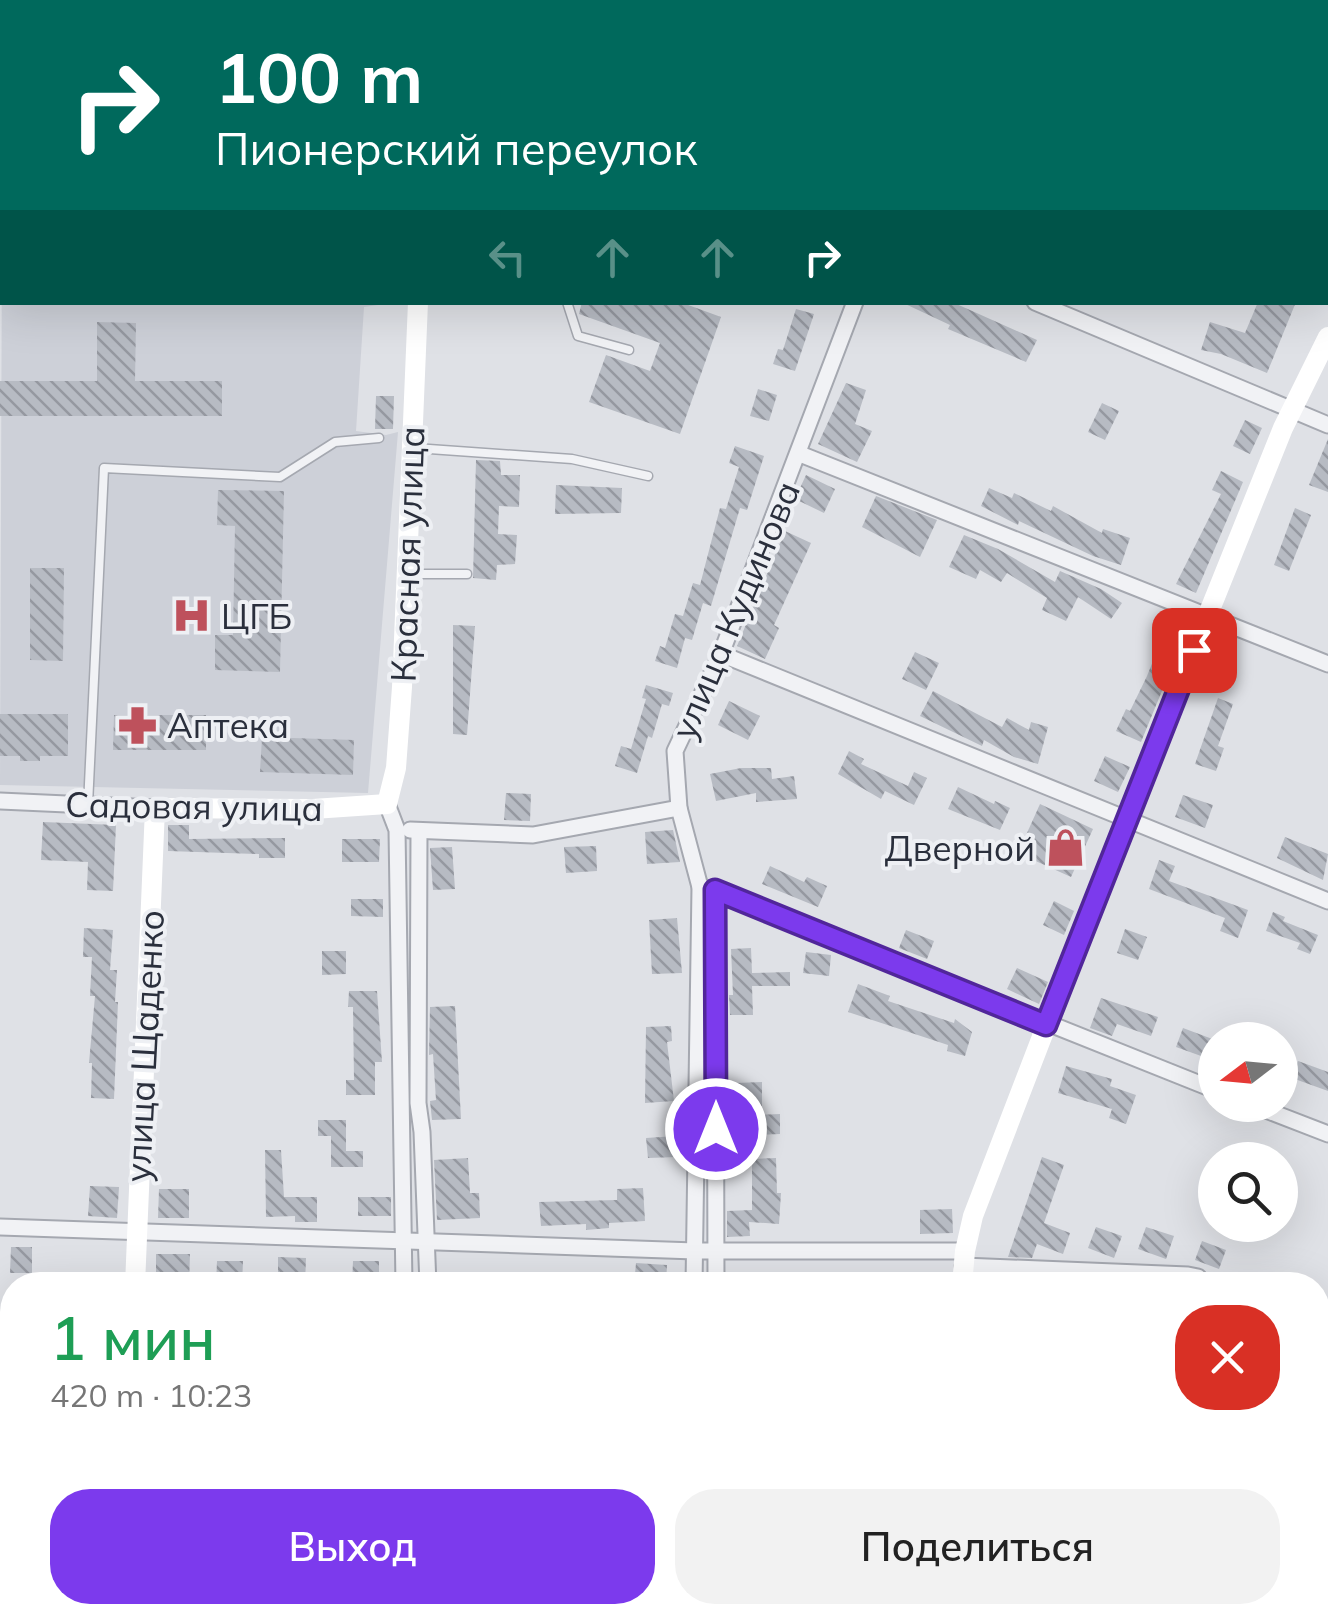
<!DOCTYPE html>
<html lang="ru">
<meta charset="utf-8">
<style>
:root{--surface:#fff;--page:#f2f2f2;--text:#222;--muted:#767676;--accent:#7c3aed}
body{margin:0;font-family:Mulish,sans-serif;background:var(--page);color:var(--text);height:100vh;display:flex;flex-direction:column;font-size:38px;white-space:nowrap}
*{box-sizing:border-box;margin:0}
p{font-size:32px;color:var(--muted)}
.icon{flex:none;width:55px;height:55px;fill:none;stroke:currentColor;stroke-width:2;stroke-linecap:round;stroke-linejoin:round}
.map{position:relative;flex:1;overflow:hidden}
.panel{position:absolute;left:0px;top:1272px;width:1330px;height:352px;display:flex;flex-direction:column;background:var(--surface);border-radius:40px 40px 0 0;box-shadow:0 10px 40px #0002}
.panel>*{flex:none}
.top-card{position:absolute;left:0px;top:0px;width:1330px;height:305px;box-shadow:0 10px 40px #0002;background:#00695c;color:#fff;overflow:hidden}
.needle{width:65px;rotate:254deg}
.tools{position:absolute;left:1198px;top:1022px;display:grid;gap:20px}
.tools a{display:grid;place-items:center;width:100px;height:100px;border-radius:50%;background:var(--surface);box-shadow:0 10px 40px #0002;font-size:50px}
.pin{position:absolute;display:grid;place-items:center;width:85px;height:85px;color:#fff;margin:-42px;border-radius:20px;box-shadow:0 5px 15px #0006}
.me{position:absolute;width:110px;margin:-55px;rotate:0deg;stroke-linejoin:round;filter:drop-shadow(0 0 8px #0008)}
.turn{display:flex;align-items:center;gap:35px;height:210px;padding:0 50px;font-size:45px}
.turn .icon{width:130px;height:130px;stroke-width:2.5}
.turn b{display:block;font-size:70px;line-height:85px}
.lanes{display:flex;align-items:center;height:95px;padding:0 50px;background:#0003;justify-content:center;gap:50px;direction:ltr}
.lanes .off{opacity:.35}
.round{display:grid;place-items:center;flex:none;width:105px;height:105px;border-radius:40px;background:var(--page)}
.headline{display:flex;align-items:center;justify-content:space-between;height:170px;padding:0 50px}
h1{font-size:60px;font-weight:600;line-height:75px;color:#1e9e55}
.action{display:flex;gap:20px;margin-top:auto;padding:20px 50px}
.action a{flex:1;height:115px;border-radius:40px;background:var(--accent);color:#fff;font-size:40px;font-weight:600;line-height:115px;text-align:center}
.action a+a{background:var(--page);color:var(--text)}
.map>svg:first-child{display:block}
</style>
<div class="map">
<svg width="1328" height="1624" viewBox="0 0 1328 1624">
<defs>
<pattern id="building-back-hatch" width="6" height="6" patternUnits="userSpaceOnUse" patternTransform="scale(2.5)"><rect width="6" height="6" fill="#b7bbc3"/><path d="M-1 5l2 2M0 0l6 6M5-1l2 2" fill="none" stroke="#9598a0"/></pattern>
</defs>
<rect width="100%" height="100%" fill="#dfe1e6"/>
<polygon fill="#cdd0d8" points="2,221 2,302 392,303 364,307 356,431 386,435 398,432 368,793 0,785"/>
<g fill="url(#building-back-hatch)">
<polygon points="582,302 680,302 721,317 680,434 589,402 606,355 650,371 660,343 579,314"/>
<polygon points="901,302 952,302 1037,340 1026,362 948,329 950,325"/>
<polygon points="1258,302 1296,302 1267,373 1221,354 1201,350 1210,322 1245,333"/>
<polygon points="796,309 814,314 795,371 773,364 778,349 783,350"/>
<polygon points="97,322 136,323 135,381 222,381 222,416 0,416 0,381 97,381"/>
<polygon points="846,383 866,390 855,424 872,431 857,462 818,444"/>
<polygon points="758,389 777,395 769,421 750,416"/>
<polygon points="376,396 394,396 393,429 375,429"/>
<polygon points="1102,403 1119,411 1105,440 1088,432"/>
<polygon points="1245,420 1262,428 1250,454 1233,446"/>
<polygon points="1328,439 1328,492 1309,485"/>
<polygon points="735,446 764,456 747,510 740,508 711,606 703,603 692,640 685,638 677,668 655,661 660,646 665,648 675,614 683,616 693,583 700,585 720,508 726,509 739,467 729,463"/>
<polygon points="476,460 500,461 501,475 520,475 519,507 499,506 498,534 517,535 515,564 497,565 496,580 473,578"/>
<polygon points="1221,471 1243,482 1196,593 1176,584 1221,494 1212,490"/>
<polygon points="806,475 835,489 824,513 795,499"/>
<polygon points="556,485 622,488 621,513 555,514"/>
<polygon points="989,488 1012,498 1014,493 1051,511 1053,506 1102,533 1103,529 1130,538 1121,565 1093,556 1019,521 1018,525 981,506"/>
<polygon points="218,490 284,491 280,672 215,670 215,635 233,635 235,526 217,525"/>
<polygon points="876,496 937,520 920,557 862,527"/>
<polygon points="1295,508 1311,515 1289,571 1274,565"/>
<polygon points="785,531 811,543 774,625 779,628 765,659 737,646"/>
<polygon points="964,535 998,549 1055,582 1060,571 1101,589 1122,603 1111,619 1078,597 1066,621 1042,610 1047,598 1007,573 1001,582 980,570 976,579 949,567"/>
<polygon points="30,568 64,568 63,661 30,660"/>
<polygon points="1163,616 1185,626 1168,662 1173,664 1141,742 1116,731 1126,709 1130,711 1147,676 1161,641 1153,637"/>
<polygon points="453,625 475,626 467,735 453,734"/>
<polygon points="915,652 939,663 926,690 902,679"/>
<polygon points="646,685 673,693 669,706 662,704 652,738 648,736 637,773 615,766 621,746 631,749 646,699 642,698"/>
<polygon points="933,691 1002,727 1007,718 1029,730 1031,722 1048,727 1038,764 1014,757 984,740 982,746 920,716"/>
<polygon points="1218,698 1233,704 1218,746 1224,748 1216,771 1195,764"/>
<polygon points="729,701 760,716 748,740 718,725"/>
<polygon points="0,714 68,714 68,756 40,756 40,761 20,761 20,756 0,756"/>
<polygon points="114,715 206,715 206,750 113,750"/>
<polygon points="262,737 354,740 353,775 260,772"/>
<polygon points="849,751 864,759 861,764 908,786 914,772 927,778 914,805 885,791 881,799 838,774"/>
<polygon points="1105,756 1130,767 1118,792 1094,781"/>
<polygon points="741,768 771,768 772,779 794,776 797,799 756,802 756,793 716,801 710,774"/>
<polygon points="958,787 994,804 995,801 1010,808 1000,830 948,809"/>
<polygon points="506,793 531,794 530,821 504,820"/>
<polygon points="1183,795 1213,805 1205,828 1175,817"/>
<polygon points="1040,804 1093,829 1071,877 1018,853"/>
<polygon points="43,822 116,825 113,891 87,890 88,862 41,860"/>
<polygon points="168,825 189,825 189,839 285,838 285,858 259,858 259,854 168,851"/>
<polygon points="673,830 680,862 647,864 645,832"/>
<polygon points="1285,837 1328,854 1323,880 1277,858"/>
<polygon points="342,839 380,839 379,862 342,862"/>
<polygon points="596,846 597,871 566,873 564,847"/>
<polygon points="452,847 455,889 433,890 430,848"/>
<polygon points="1159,860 1175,866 1169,881 1248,910 1238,938 1220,931 1225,918 1149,889"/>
<polygon points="770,866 804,882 807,877 827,886 818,907 762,884"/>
<polygon points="351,899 383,899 383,917 351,916"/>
<polygon points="1054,901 1074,911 1064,935 1043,925"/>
<polygon points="1273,912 1285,917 1283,921 1318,935 1310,954 1297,949 1300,943 1266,931"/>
<polygon points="677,918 682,973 652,974 649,920"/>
<polygon points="84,928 113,930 110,970 117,970 115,1002 118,1002 114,1099 91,1098 92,1063 89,1063 95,996 90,996 92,957 83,957"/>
<polygon points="1125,929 1147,937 1138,960 1117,953"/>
<polygon points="906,930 934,941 927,959 899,948"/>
<polygon points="751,948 752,973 790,972 790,986 752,986 753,1015 730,1015 729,995 733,995 731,949"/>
<polygon points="322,951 346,951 346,974 322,975"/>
<polygon points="806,952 831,955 829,976 803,973"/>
<polygon points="1017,968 1048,982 1039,1004 1007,989"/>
<polygon points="858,984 890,996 888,1001 954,1023 955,1019 972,1032 965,1056 947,1051 948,1045 848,1012"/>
<polygon points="349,991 377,991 382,1062 375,1062 375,1095 346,1095 346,1080 354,1080 353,1007 348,1007"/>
<polygon points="1101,998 1158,1017 1151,1036 1117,1024 1112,1036 1090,1028"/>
<polygon points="455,1006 461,1119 432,1120 430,1101 436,1100 433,1054 429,1055 430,1007"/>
<polygon points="671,1026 672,1041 667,1042 674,1101 645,1103 646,1027"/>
<polygon points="1183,1028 1215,1040 1215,1061 1176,1047"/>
<polygon points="1298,1061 1328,1072 1328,1091 1292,1078"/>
<polygon points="1066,1066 1112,1079 1110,1086 1136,1095 1126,1124 1109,1118 1112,1109 1058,1093"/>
<polygon points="762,1082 762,1106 737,1107 736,1083"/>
<polygon points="780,1114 780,1134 754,1135 754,1115"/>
<polygon points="318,1120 346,1120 346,1151 363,1151 363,1167 331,1167 331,1136 318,1136"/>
<polygon points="676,1136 677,1157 648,1158 646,1138"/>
<polygon points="265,1150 281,1150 284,1197 317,1197 317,1222 295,1222 295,1216 266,1217"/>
<polygon points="1042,1157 1064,1165 1044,1223 1070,1233 1063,1254 1037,1244 1032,1258 1008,1257"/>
<polygon points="468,1158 470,1193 479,1193 480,1218 437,1220 434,1160"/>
<polygon points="776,1158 777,1193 781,1193 779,1224 749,1222 750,1236 727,1237 727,1211 752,1210 752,1159"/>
<polygon points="90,1186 119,1187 117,1218 88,1216"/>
<polygon points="643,1188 645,1221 609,1223 609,1228 586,1230 586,1224 541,1226 539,1202 617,1200 617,1189"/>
<polygon points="159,1189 189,1189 189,1218 158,1218"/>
<rect x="358" y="1197" width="33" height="19"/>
<polygon points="952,1209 953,1233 920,1234 920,1210"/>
<polygon points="1096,1227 1122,1236 1114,1258 1088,1248"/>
<polygon points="1146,1227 1174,1236 1166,1259 1138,1249"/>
<polygon points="1202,1241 1226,1250 1219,1269 1195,1260"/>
<polygon points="11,1247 32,1247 32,1273 10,1273"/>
<polygon points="156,1254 190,1254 189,1285 156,1285"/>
<polygon points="278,1257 306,1258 305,1284 278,1283"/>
<polygon points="217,1261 243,1261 242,1285 216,1285"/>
<polygon points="353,1261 379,1261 379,1285 352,1285"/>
<polygon points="636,1263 667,1265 666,1285 634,1285"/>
</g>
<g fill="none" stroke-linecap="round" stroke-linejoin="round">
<defs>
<g id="lane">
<polyline points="1289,0 1292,2"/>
<polyline points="415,2 417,0"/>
<polyline points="1328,63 1328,62"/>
<polyline points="567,302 578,336 629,350"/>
<polyline points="415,448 572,459 648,476"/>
<polyline points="410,574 467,574"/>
<polyline points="88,805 104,468 280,477 335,442 379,438"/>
</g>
<g id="street">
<polyline points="907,0 914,2"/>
<polyline points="972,2 973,0"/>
<polyline points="1035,302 1328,425"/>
<polyline points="800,454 1328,664"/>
<polyline points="721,654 1328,901"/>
<polyline points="0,801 155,808"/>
<polyline points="387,804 397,830 404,1285"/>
<polyline points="410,830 533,835 679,808"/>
<polyline points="419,831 418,1103 422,1132 428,1285"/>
<polyline points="700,887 715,890 1215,1090"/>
<polyline points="715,890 716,1285"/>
<polyline points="1253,1105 1328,1134"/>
<polyline points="0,1227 695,1251 965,1251"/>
<polyline points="963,1266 1188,1275 1198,1277 1204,1285"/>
<polyline points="694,1285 700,887 679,808 675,751 721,654 855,302"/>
<polyline points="0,1580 12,1581"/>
<polyline points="434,1612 434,1624"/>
<polyline points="777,1612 965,1619 1328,1620"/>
<polyline points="405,1624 405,1612"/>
<polyline points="685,1624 686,1612"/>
<polyline points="714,1624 714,1612"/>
</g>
</defs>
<use href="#lane" stroke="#a5a8b0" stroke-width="11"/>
<use href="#street" stroke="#a5a8b0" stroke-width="19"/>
<polyline stroke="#bdbfc5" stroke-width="2.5" stroke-dasharray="8 8" stroke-linecap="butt" points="1318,1355 1328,1358"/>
<use href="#lane" stroke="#f1f2f5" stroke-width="8"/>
<use href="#street" stroke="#f1f2f5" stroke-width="15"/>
<g stroke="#fff" stroke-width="20">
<polyline points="618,2 620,0"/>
<polyline points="135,1285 155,808 313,809 387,804 396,768 402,687 418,302"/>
<polyline points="962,1285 965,1251 973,1216 1125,821 1283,428 1328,337"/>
<polyline points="964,1612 965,1624"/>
<polyline points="125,1624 126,1612"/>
</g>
</g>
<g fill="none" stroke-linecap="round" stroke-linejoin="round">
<defs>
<polyline id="route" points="716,1129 715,890 1046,1025 1194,650"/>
</defs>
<use href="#route" stroke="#51269a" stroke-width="25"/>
<use href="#route" stroke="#7c3aed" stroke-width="18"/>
</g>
<defs>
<symbol id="hospital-bare" viewBox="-9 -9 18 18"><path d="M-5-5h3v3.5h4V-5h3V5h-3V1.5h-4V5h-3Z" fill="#be515c" stroke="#eef0f4" stroke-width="2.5" paint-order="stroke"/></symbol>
<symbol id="pharmacy-bare" viewBox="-9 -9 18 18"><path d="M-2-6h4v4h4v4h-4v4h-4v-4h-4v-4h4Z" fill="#be515c" stroke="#eef0f4" stroke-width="2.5" paint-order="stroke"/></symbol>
<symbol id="shop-bare" viewBox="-9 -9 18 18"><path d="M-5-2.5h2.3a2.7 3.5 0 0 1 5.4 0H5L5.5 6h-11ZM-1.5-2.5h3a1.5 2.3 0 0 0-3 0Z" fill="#be515c" stroke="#eef0f4" stroke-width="2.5" paint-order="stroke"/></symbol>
</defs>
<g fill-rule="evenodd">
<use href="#hospital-bare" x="164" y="588" width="55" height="55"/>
<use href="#pharmacy-bare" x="110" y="698" width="55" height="55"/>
<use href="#shop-bare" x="1038" y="820" width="55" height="55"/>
</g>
<g text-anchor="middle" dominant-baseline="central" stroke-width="8" stroke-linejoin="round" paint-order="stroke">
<g font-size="35" fill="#2a2f3c" stroke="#eef0f4">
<text transform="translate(407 554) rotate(-88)">Красная улица</text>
<text transform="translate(735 610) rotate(-67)">улица Кудинова</text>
<text transform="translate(194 806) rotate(1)">Садовая улица</text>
<text transform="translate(144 1046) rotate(-87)">улица Щаденко</text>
</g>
<g font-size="35" fill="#2a2f3c" stroke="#eef0f4" text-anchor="start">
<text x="221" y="616">ЦГБ</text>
<text x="167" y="725">Аптека</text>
<text x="1035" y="848" text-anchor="end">Дверной</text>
</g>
</g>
</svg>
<div class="tools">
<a><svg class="needle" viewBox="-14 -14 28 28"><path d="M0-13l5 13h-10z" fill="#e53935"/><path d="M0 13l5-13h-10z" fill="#767676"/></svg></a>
<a><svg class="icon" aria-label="search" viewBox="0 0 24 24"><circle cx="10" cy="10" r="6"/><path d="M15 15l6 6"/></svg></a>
</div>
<div class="pin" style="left:1194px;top:650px;background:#d93025"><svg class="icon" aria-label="arrive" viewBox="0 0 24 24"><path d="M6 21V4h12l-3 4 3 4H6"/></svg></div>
<svg class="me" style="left:716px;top:1129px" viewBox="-20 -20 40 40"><circle r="17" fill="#7c3aed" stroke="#fff" stroke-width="3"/><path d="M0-11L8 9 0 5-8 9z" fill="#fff"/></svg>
<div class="top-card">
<div class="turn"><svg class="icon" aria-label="right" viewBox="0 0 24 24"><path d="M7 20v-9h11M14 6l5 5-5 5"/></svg><div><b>100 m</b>Пионерский переулок</div></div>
<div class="lanes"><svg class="icon off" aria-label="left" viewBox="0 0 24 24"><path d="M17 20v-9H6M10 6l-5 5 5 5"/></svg><svg class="icon off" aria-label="ahead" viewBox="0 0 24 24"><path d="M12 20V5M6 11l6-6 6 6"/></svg><svg class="icon off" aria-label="ahead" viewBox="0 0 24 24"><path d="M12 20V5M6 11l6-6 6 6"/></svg><svg class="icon" aria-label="right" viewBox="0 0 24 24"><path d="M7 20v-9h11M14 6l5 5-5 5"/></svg></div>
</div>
<section class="panel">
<div class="headline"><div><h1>1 мин</h1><p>420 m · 10:23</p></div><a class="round" style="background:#d93025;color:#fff"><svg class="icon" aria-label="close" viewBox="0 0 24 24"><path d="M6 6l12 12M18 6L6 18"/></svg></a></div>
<div class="action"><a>Выход</a><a>Поделиться</a></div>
</section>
</div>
